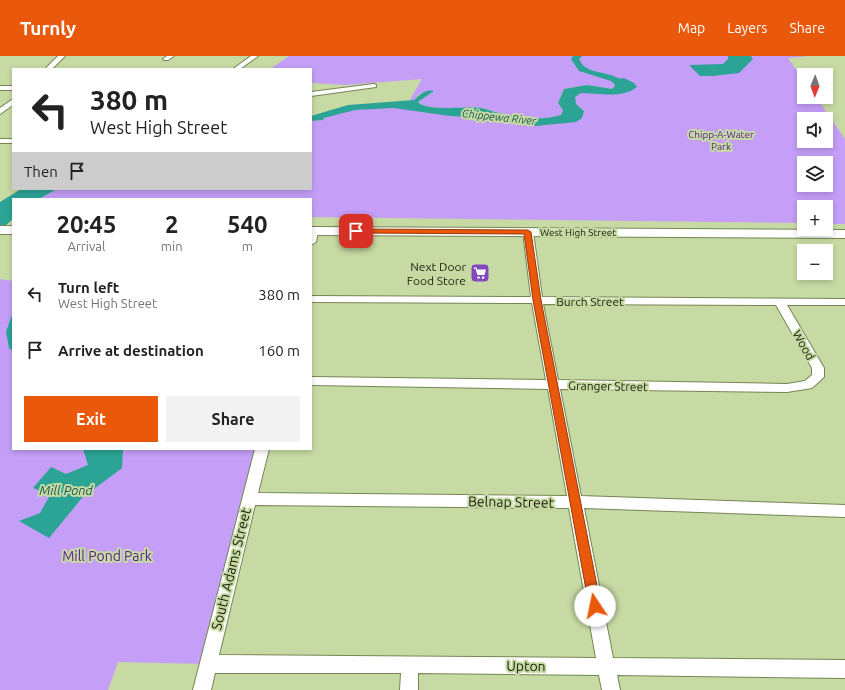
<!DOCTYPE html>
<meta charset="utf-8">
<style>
:root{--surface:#fff;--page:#f2f2f2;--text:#222;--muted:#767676;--accent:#ea580c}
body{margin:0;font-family:Ubuntu,sans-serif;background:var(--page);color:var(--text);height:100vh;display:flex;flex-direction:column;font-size:15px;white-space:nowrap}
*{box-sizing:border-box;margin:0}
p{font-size:13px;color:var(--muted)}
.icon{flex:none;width:22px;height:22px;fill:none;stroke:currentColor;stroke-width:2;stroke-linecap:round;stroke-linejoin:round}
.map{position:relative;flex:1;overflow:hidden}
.panel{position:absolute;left:12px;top:142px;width:300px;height:252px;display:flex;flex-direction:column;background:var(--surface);border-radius:0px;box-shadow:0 2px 6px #0003}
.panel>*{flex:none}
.top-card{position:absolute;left:12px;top:12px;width:300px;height:122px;border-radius:0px;box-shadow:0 2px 6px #0003;background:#fff;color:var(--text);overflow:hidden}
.needle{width:26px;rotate:181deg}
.fabs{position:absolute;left:797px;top:12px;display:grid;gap:8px}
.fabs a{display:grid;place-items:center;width:36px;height:36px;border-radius:0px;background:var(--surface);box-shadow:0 2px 6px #0003;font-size:20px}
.pin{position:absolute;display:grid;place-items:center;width:34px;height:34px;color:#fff;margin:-17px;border-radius:8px;box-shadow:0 2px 6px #0006}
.me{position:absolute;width:44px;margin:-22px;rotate:349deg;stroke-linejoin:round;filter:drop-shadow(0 0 3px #0008)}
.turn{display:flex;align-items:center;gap:14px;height:84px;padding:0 12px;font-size:18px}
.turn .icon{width:52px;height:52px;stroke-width:2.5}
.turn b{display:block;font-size:28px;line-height:34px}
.then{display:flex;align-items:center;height:38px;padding:0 12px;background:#0003;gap:8px;font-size:15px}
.eta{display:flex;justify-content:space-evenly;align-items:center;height:68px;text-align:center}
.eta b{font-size:24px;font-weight:700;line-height:28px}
.primary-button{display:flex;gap:8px;margin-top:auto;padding:8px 12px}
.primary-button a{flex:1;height:46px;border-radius:0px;background:var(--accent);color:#fff;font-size:16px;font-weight:700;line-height:46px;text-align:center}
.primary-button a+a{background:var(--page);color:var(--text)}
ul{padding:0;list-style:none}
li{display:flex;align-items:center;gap:12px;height:56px;padding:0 12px}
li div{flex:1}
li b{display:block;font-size:15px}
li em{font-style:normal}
header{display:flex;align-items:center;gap:24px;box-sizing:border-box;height:56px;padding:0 20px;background:var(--accent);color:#fff}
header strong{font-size:19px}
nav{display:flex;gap:22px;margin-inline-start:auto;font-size:14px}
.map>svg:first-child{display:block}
</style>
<header>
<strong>Turnly</strong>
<nav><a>Map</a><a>Layers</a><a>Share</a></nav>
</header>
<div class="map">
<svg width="845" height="634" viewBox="0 0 845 634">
<rect width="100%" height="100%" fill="#c7daa3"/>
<g fill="#c49ef7" fill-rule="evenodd">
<path d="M289,0h520l-21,2 16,23v16h12l29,42v85h-19v-17h-22v16l-493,-6v-18h-272l18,-10h254v-68l12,-1 1,-2 4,-1 1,-6c22,-4 44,-9 67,-7 7,1 13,4 20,6 25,4 49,2 73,5 27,4 53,15 78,0l-1,-9 -4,-7c11,-13 41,-9 59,-10l2,-4 -8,-6 -4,1 4,5 -2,4 -26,-4 -23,4 -6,14 5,7 -2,5c-20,6 -41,3 -61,-2 -6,-1 -12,-4 -18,-5 -15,-2 -55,4 -64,-6l16,-11 -15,3 -5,6 -5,1 13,-22 -77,6 -34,-2v-14h-41zM804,63h22v22h-22zM804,107h22v22h-22z"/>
<polygon points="0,223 13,225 13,393 262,393 208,608 118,606 108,634 0,634"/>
</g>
<g fill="#2ba495">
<polygon points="728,0 751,0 753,3 739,17 713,20 700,20 689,9 723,8 728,3"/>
<path d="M624,22l10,5 3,4c-15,12 -39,6 -56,6l-6,4 1,7 8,7 -2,7 -6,4 -41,4 -34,-4 -11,-4 -40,-2 -57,-8 -38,2 -31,8 -1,2 -12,1v-5l37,-11 66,-5c6,-5 11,-11 20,-9l-16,11 2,2c15,7 44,2 61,4 6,1 13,4 18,5 20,5 42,8 62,2l2,-5 -5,-7 6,-14 23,-4 26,4 2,-4 -4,-5z"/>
<polygon points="21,133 57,133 39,143 13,143 13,163 0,174 0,146"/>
<polygon points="13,256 13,295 9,292 6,276"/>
<polygon points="83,393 123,393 122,412 82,442 49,482 19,465 40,457 50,439 33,432 51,411 66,418 88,409"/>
</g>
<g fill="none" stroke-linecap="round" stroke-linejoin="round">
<path fill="#2ba495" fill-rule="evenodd" d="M573,0h9l-3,3c2,3 4,7 6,8 12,8 30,4 42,18 -3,7 -9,9 -16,7l-2,-2 9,-4 -7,-5 -32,-10 -8,-12z"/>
<defs>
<g id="minor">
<polygon points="58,0 65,0 52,13 45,13"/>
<polygon points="167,0 174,0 168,4 164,4 163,3"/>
<polygon points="251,0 258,0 240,13 233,13"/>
<polygon points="374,28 376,29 376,31 311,40 311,36"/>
<rect x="0" y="30" width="13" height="4"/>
<polygon points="13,43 13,49 0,58 0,52"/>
<rect x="0" y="83" width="13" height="4"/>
<polygon points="313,172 318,175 316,186 311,189 311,173"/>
<path d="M528,173l5,3 9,65 303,2v6h-58l37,63v9l-12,11 -25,4 -227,-3 21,107 264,9v12l-261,-9 29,150 232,2v18l-228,-3 3,15h-18l-3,-15 -181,-2v17h-18l1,-17h-186l-4,17h-18l62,-241h14l-11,44 309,3 -19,-107 -237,-4v-8l235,3 -14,-77 -221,-1v-6l220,1 -8,-65zM543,248l233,1 36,63v7l-7,6 -18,3 -229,-4zM255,449l314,3 27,150 -377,-3z"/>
</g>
<g id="major">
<rect x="0" y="170" width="13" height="8"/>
<polygon points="311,171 845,174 845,182 311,179"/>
</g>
</defs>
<use href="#minor" stroke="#758653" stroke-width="2"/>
<use href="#major" stroke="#758653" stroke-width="2"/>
<use href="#minor" fill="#fff" fill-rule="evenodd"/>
<use href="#major" fill="#fff" fill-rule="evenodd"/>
</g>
<polygon fill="#ea580c" stroke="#983908" points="354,173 528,174 531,176 541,244 601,550 599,554 595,556 590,554 589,550 533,244 524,178 356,177 353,175"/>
<defs>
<symbol id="supermarket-square" viewBox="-11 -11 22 22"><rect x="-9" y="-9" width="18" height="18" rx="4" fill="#8249bf" stroke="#c7daa3"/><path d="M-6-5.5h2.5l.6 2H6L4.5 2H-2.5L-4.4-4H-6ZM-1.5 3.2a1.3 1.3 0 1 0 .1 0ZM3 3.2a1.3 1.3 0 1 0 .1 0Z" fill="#fff"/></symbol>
</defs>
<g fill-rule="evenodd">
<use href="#supermarket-square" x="469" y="206" width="22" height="22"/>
</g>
<g text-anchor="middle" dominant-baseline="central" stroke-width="4" stroke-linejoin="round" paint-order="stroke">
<g font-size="10" fill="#572289" stroke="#c7daa3">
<text x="721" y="78">Chipp-A-Water<tspan x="721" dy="12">Park</tspan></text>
</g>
<g font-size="10" fill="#1b210c" stroke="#c7daa3">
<text x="578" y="176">West High Street</text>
</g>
<g font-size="11" font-style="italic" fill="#16564e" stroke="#c7daa3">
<text transform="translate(499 61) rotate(6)">Chippewa River</text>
</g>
<g font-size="12" fill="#1b210c" stroke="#c7daa3" text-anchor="end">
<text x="466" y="210">Next Door<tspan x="466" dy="14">Food Store</tspan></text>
</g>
<g font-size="12" fill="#1b210c" stroke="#c7daa3">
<text x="590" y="245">Burch Street</text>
<text transform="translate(804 289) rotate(61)">Wood</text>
<text transform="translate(608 330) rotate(1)">Granger Street</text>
</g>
<g font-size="13" font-style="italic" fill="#16564e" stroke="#c7daa3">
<text x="66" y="434">Mill Pond</text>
</g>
<g font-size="14" fill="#1b210c" stroke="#c7daa3">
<text transform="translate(511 446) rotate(1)">Belnap Street</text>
<text transform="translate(231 513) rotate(-76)">South Adams Street</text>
<text transform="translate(526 610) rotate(1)">Upton</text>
</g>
<g font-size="14" fill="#572289" stroke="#c7daa3">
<text x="107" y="500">Mill Pond Park</text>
</g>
</g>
</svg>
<div class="fabs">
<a><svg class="needle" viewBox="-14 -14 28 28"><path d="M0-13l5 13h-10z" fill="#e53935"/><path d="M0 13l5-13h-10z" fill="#767676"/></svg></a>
<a><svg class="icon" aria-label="sound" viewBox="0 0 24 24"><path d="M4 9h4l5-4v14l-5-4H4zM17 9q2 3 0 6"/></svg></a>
<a><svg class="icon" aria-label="layers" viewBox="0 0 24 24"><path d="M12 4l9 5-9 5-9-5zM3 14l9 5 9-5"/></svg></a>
<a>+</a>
<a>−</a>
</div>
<div class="pin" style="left:356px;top:175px;background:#d93025"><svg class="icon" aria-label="arrive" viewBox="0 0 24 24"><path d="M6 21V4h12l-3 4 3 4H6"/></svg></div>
<svg class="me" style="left:595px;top:550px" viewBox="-20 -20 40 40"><circle r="19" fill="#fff"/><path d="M0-13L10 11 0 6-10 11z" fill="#ea580c"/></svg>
<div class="top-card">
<div class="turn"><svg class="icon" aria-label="left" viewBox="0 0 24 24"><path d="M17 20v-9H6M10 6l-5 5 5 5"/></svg><div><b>380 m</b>West High Street</div></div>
<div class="then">Then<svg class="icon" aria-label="arrive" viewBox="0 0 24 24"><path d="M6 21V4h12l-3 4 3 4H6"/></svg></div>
</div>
<section class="panel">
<div class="eta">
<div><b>20:45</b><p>Arrival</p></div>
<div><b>2</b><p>min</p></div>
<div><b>540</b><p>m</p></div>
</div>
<ul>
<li><svg class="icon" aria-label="left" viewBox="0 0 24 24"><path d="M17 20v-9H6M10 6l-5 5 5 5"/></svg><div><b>Turn left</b><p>West High Street</p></div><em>380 m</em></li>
<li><svg class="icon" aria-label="arrive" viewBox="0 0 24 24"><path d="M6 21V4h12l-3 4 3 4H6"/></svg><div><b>Arrive at destination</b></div><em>160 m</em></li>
</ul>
<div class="primary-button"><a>Exit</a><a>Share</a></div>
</section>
</div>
